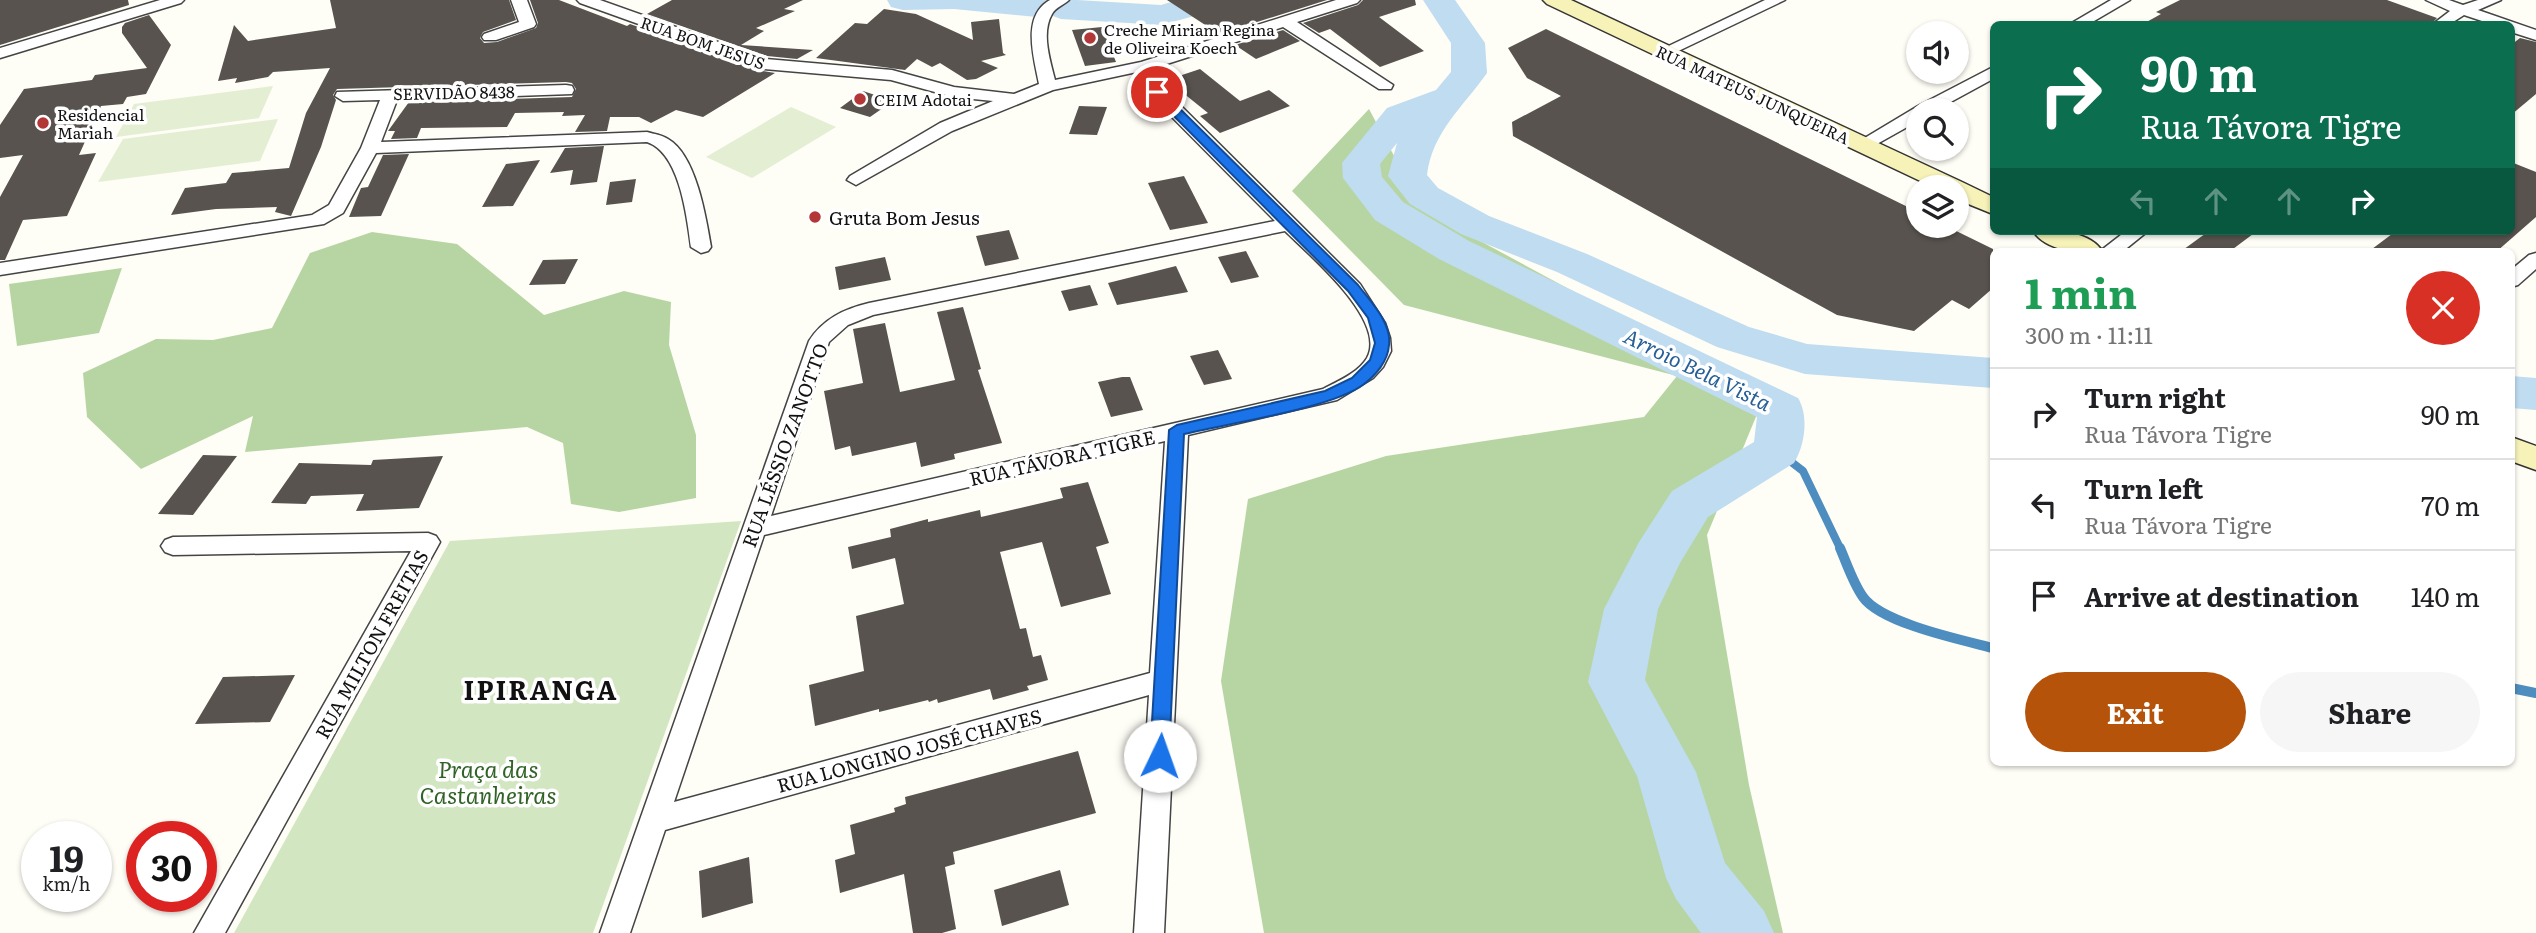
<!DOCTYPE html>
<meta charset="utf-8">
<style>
:root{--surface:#fff;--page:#f6f6f6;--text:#202124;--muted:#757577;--line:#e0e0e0;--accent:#b45309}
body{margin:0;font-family:Literata,serif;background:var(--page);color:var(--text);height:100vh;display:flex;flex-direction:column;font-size:26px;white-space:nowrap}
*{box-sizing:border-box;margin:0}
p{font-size:23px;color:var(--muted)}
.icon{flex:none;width:38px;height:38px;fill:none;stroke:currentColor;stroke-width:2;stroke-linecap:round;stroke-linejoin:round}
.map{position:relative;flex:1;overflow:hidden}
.side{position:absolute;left:1990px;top:248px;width:525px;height:518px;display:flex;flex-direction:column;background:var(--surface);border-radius:10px;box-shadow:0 2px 5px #0004}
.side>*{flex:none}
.guide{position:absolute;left:1990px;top:21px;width:525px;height:214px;border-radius:10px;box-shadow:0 2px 5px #0004;background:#0b6e4f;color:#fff;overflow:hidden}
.tools{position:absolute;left:1906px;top:21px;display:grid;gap:14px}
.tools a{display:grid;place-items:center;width:63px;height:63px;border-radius:50%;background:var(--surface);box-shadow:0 2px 5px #0004;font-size:35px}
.speed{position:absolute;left:21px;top:821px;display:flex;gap:14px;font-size:35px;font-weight:700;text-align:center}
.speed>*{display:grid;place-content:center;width:91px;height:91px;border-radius:50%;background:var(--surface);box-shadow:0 2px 5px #0004;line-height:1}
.speed small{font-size:18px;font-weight:400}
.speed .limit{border:10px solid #d22;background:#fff;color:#111}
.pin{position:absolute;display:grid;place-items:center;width:60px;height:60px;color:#fff;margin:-30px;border:4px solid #fff;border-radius:50%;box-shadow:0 2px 7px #0007}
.me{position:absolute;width:77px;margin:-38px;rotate:3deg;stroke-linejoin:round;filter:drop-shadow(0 0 5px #0008)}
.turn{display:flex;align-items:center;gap:24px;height:147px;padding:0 35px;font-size:32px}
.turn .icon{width:91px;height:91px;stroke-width:2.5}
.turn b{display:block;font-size:49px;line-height:60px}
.lanes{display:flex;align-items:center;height:66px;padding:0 35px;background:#0003;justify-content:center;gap:35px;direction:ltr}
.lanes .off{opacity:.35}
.round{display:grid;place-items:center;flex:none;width:74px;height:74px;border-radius:37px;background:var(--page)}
.headline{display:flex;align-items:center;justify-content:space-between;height:119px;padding:0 35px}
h1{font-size:42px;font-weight:700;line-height:52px;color:#1e9e55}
.action{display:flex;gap:14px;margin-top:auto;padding:14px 35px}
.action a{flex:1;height:80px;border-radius:42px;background:var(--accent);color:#fff;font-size:28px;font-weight:700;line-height:80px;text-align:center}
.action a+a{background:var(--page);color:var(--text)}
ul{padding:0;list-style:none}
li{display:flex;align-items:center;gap:21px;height:91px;padding:0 35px;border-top:2px solid var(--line)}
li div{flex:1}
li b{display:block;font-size:26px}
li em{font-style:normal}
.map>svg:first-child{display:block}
</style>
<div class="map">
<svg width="2536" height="933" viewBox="0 0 2536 933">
<rect width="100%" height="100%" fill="#fefdf6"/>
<polygon fill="#d3e6c2" points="741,521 593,933 234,933 450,541"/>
<g fill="#b7d5a3">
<polygon points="1369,109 1423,210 1765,395 1707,535 1749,785 1783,933 1264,933 1221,681 1248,499 1386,456 1644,417 1677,376 1404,305 1292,191"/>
<polygon points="372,232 457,244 544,315 624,291 671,302 669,345 696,435 696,498 619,512 571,504 563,443 527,427 245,452 253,416 141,469 87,417 83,373 156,339 213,340 272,328 310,253"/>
<polygon points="122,268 99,333 17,346 9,284"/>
</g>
<g fill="#e3eed3">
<polygon points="273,86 259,118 116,137 134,104"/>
<polygon points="791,107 836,127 752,178 706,157"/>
<polygon points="278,119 260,161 98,182 123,139"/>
</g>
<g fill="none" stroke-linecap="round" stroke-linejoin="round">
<polyline stroke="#4e8dbf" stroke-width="8" points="1777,451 1803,471 1841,550"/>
<g stroke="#4e8dbf" stroke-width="10">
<path d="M1840,548c7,16 13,35 23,49 18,26 99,43 130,51"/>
<polyline points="2511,688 2536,693"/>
</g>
<g fill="#bfdcf0" fill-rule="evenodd">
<polygon points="887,0 1077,0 1161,5 1178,0 1230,0 1226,7 1162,25 1061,19 1048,14 1037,17 954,9 903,10 891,7"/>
<path d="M1423,0h32l30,43 2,30c-23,33 -55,59 -60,102l11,13 51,28 98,38 162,73 58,17 186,14v30l-188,-14 -88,-27 -160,-75 -96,-38 -51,-30 -22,-28 9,-33 -17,21 2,13 21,25 66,39 329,157c11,18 7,47 -4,65l-86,54 -28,46 -22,46 -13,71 51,92 29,91 39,48 10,22h-73l-25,-34 -10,-21 -29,-102 -49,-94 16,-73 35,-67 33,-51 82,-49 3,-25 -318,-158 -64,-39 -32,-42 -1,-15 45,-55 49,-18 15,-18v-29z"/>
<polygon points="2511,376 2536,378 2536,410 2511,408"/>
</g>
</g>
<g fill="#58534e">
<polygon points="0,0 128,0 129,5 0,45"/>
<polygon points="330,0 509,0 516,20 483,32 480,38 484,43 497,42 536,28 538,23 530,0 559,0 627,26 630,24 763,71 775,73 703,117 676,110 651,123 639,117 610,117 607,131 575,132 585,115 562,116 564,112 515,113 507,127 421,128 417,138 391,139 395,131 388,131 409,102 572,97 576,89 572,83 566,82 337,89 333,95 336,100 321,147 291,216 275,212 277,207 216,209 171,215 185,188 226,183 232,173 289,168 306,113 330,68 273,72 268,77 235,83 237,78 218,81 234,25 248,41 336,28"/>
<polygon points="672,0 803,0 784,9 795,11 756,28 764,31 741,45 813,50 797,59 767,56 647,14"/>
<polygon points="1167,0 1327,0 1219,34"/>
<polygon points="1363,0 1415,0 1416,5 1379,17 1424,51 1380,67 1330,29 1319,33 1303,23 1358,5"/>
<polygon points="2180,0 2387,0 2437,18 2431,24 2143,24 2161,14 2156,12"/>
<polygon points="884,9 916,14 973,40 971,22 999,19 1003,53 1006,55 981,61 998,68 976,79 967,80 940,63 932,67 917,59 905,70 816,58 855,23 867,24"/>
<polygon points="149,15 171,45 146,94 127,97 123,104 101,106 79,155 96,153 67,216 23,220 5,260 0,260 0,197 23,155 0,158 0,125 24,89 92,80 95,75 147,68 122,33 122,27 125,23"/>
<polygon points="1102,27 1116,62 1085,66 1072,30"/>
<polygon points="1546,29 1918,212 1918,226 1946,226 1993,249 1993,288 1969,309 1952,300 1914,331 1837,315 1513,136 1512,122 1561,96 1527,78 1508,48"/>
<polygon points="1283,30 1300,41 1256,59 1235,45"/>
<polygon points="2520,38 2536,42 2536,94 2511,115 2511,45"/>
<polygon points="1200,69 1240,101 1269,90 1290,106 1220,133 1200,116 1208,113 1167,80"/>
<polygon points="863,91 893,101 870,117 840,108"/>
<polygon points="1079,106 1107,107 1097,135 1069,134"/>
<polygon points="604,146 597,182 570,185 573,170 550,173 565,148"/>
<polygon points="409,154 381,216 349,217 361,188 368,187 383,155"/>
<polygon points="540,160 513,206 482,207 506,164"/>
<polygon points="2511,162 2536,172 2536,217 2496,252 2368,252 2396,231 2511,231"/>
<polygon points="1184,176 1208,223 1170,230 1148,183"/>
<polygon points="636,179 632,202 606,205 610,182"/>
<polygon points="1009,230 1019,259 985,266 976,236"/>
<polygon points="2209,231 2257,231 2229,252 2180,252"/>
<polygon points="1246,251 1259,277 1231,283 1218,257"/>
<polygon points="885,257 891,280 839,290 835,267"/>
<polygon points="578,259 565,284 529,285 543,260"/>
<polygon points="1176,266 1188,292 1117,305 1108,283"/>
<polygon points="1090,285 1098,305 1069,311 1061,291"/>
<polygon points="963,307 981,369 978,370 1002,443 954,454 955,459 921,467 916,442 852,456 850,446 835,450 824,391 863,383 853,329 885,323 900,392 955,380 937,312"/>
<polygon points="1218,350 1232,379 1204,385 1190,356"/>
<polygon points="1122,377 1130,377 1143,410 1111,417 1098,382"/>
<polygon points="203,455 237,456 193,515 158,514"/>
<polygon points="443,456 419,508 356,511 364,494 311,496 306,504 271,503 299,463 371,465 373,460"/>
<polygon points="1088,482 1109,543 1096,547 1111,594 1061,607 1042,542 1000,552 1020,629 1026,628 1033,657 1041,655 1048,680 1027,686 1029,690 993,700 990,689 938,703 937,699 929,702 928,700 879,712 879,709 815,726 809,685 864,671 856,616 904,604 895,558 852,569 848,547 891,537 890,529 928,519 928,522 980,510 981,517 1063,498 1060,488"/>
<polygon points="295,675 270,722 195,724 223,677"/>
<polygon points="1078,751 1096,813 953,852 955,864 945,867 956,929 942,933 913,933 904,874 840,893 835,860 855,854 850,825 895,812 894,808 906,804 905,797"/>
<polygon points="749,857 753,903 702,918 699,871"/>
<polygon points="1060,870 1069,905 1002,926 994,890"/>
</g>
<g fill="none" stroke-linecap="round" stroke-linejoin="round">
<defs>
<g id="minor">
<polygon points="160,0 184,0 181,3 0,58 0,48"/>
<polygon points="511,0 527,0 536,24 534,27 496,40 484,40 482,37 484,34 519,22"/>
<path d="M577,0h23l166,59 126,11 62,17 60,7 25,-10c-5,-26 -18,-68 11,-84h19c-5,5 -13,7 -17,14 -11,19 -2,46 3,66l86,-18 195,-62h24l-3,3 -60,19 96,63 -2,4h-12l-96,-62 -132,42 -98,21 -101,41 -96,54 -9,-5 3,-4 90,-53 53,-22 -40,-4 -62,-17 -127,-11 -184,-66z"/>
<polygon points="1765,0 1785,0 1670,55 1664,57 1656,52"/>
<polygon points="2111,0 2130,0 2089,24 2070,24"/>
<polygon points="2426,0 2449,0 2463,5 2478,0 2501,0 2478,10 2536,30 2536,40 2511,32 2511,24 2491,24 2464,15 2450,24 2433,24 2450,11"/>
<polygon points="1993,67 1993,79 1936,110 1918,110 1918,121 1868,149 1862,150 1853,145 1918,106"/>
<path d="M566,85l6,1 2,4 -2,4 -175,6 -16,42 266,-10c7,2 15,3 21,7 28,16 38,78 43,108l-3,4 -7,2 -10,-6c-4,-30 -11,-94 -44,-105l-271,11 -33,60 -19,11 -324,51v-12l312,-48 17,-10 32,-57 19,-48 -37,1 -8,-5 2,-4z"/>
<path d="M1157,87l6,1 197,196 25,39 5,15 1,13 -8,16 -10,11 -36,22 -149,35 -24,498h-30l15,-238 -484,135 -35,103h-30l209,-592c14,-22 35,-32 60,-38l406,-82 -124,-125 -2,-4zM1285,231c23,23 103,89 82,127 -9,15 -29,23 -44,31l-552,127 58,-174 19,-17 25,-10zM1165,441l-15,232 -476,129 90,-267z"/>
<polygon points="2126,231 2148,231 2122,252 2099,252"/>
<polygon points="2536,253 2536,269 2518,285 2511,287 2511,270 2529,255"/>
<polygon points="428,533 436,536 440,542 225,933 194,933 411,551 173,555 165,552 161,546 165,540 173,537"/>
</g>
<g id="secondary">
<polygon points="1543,0 1571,0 1962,182 1993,197 1993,214 1956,199 1956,187 1933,187 1547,4"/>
<path d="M2033,231c23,0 56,-1 70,21 -23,0 -55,1 -70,-21z"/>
<polygon points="2511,437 2536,446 2536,470 2511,461"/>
</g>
</defs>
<use href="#minor" stroke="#444" stroke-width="3"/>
<use href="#secondary" stroke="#333" stroke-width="3"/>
<use href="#minor" fill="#fff" fill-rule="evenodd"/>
<use href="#secondary" fill="#f6f2b8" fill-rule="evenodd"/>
</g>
<path fill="#1a73e8" stroke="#114b97" stroke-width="2" d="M1153,90h8l197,195c12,16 34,38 31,60 -1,16 -13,30 -25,39 -30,24 -139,40 -180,50l-15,322 -2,6 -7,2 -7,-2 -3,-6 19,-326 8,-5 148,-34 27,-13 18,-18 5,-17 -7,-25 -20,-27 -195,-196z"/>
<g fill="#b33737" stroke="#fff" stroke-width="2.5">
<circle cx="1090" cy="38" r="7"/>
<circle cx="860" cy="99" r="7"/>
<circle cx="43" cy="123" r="7"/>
<circle cx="815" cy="217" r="7"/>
</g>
<g text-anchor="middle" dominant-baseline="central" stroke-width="7" stroke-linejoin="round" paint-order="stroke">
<g font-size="16" fill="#111" stroke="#fff" text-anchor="start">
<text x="1104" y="29">Creche Miriam Regina<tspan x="1104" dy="18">de Oliveira Koech</tspan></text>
<text x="874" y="99">CEIM Adotai</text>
<text x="57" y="114">Residencial<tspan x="57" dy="18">Mariah</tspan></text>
</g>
<g font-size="16" fill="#111" stroke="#fff">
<text transform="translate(703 42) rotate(19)">RUA BOM JESUS</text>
<text transform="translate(454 92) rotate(-1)">SERVIDÃO 8438</text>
<text transform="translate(1753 94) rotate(25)">RUA MATEUS JUNQUEIRA</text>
</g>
<g font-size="19" fill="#111" stroke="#fff" text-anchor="start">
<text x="829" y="217">Gruta Bom Jesus</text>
</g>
<g font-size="19" fill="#111" stroke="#fff">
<text transform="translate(784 445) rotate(-70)">RUA LÉSSIO ZANOTTO</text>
<text transform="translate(1062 457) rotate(-13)">RUA TÁVORA TIGRE</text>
<text transform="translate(371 644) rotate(-61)">RUA MILTON FREITAS</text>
<text transform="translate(909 750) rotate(-15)">RUA LONGINO JOSÉ CHAVES</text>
</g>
<g font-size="21" font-style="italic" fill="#266096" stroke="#fff">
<text transform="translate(1698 368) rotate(26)">Arroio Bela Vista</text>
</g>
<g font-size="23" font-style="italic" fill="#316327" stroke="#fff">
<text x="488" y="768">Praça das<tspan x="488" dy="26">Castanheiras</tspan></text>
</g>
<g font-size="26" font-weight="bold" letter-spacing="2" fill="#111" stroke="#fff">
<text x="541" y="688">IPIRANGA</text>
</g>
</g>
</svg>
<div class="tools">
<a><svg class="icon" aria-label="sound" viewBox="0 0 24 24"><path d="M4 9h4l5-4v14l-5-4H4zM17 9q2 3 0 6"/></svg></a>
<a><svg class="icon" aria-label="search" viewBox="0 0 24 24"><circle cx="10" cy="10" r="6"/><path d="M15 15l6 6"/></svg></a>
<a><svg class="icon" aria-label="layers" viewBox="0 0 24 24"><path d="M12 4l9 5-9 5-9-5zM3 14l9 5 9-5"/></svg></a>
</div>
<div class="speed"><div>19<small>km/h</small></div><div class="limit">30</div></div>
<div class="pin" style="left:1157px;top:92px;background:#d93025"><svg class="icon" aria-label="arrive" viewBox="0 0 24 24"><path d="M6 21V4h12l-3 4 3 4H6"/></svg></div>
<svg class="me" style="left:1160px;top:756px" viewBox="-20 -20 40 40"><circle r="19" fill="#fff"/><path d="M0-13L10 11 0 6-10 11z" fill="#1a73e8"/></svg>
<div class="guide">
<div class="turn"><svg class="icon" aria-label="right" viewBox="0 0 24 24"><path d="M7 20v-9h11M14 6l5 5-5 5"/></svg><div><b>90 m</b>Rua Távora Tigre</div></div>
<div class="lanes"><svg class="icon off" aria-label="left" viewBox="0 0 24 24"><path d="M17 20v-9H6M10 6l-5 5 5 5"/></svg><svg class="icon off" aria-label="ahead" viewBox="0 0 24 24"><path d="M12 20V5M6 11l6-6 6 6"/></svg><svg class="icon off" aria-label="ahead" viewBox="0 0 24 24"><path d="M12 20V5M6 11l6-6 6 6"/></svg><svg class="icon" aria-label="right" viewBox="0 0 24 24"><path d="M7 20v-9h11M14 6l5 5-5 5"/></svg></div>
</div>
<section class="side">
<div class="headline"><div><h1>1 min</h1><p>300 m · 11:11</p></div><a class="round" style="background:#d93025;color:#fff"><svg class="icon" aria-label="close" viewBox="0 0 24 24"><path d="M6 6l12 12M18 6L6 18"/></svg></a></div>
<ul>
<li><svg class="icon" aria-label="right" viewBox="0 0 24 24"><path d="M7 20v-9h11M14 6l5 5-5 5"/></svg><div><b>Turn right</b><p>Rua Távora Tigre</p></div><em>90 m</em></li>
<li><svg class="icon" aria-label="left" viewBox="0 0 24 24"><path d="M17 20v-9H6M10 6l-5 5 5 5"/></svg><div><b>Turn left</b><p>Rua Távora Tigre</p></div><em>70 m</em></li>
<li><svg class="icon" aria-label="arrive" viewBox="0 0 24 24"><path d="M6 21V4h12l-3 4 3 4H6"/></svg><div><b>Arrive at destination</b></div><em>140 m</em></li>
</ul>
<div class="action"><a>Exit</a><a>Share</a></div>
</section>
</div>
